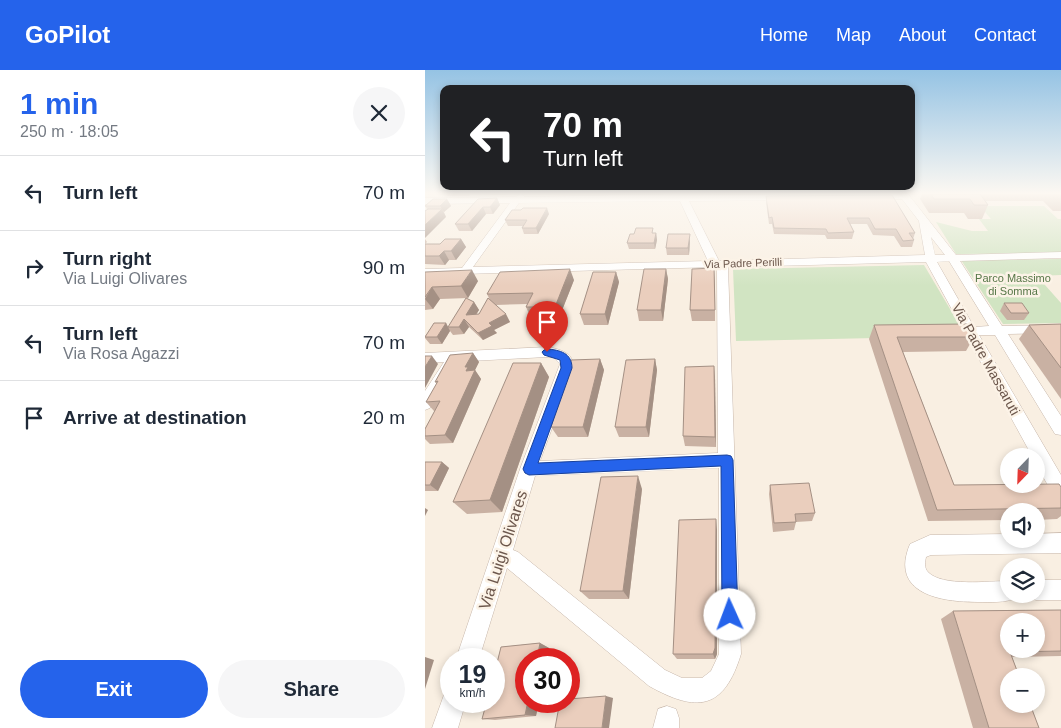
<!DOCTYPE html>
<meta charset="utf-8">
<style>
:root{--surface:#fff;--page:#f6f6f7;--text:#1f2937;--muted:#747a83;--line:#e0e1e3;--accent:#2563eb}
body{margin:0;font-family:Arial,sans-serif;background:var(--page);color:var(--text);height:100vh;display:flex;flex-direction:column;font-size:19px;white-space:nowrap}
*{box-sizing:border-box;margin:0}
p{font-size:16px;color:var(--muted)}
.icon{flex:none;width:28px;height:28px;fill:none;stroke:currentColor;stroke-width:2;stroke-linecap:round;stroke-linejoin:round}
.map{position:relative;flex:1;overflow:hidden}
.drawer{display:flex;flex-direction:column;background:var(--surface);width:425px}
.drawer>*{flex:none}
.top-card{position:absolute;left:15px;top:15px;width:475px;height:105px;border-radius:10px;box-shadow:0 2px 8px #0003;background:#202124;color:#fff;overflow:hidden}
.needle{width:32px;rotate:203deg}
.controls{position:absolute;left:575px;top:378px;display:grid;gap:10px}
.controls a{display:grid;place-items:center;width:45px;height:45px;border-radius:50%;background:var(--surface);box-shadow:0 2px 8px #0003;font-size:25px}
.speed{position:absolute;left:15px;top:578px;display:flex;gap:10px;font-size:25px;font-weight:700;text-align:center}
.speed>*{display:grid;place-content:center;width:65px;height:65px;border-radius:50%;background:var(--surface);box-shadow:0 2px 8px #0003;line-height:1}
.speed small{font-size:12px;font-weight:400}
.speed .limit{border:8px solid #d22;background:#fff;color:#111}
.pin{position:absolute;display:grid;place-items:center;width:42px;height:42px;color:#fff;margin:-51px -21px;border-radius:50% 50% 50% 0;rotate:-45deg;box-shadow:0 0 5px #0007}
.pin .icon{rotate:45deg}
.me{position:absolute;width:55px;margin:-28px;rotate:358deg;stroke-linejoin:round;filter:drop-shadow(0 0 4px #0008)}
.turn{display:flex;align-items:center;gap:18px;height:105px;padding:0 20px;font-size:22px}
.turn .icon{width:65px;height:65px;stroke-width:2.5}
.turn b{display:block;font-size:35px;line-height:42px}
.round{display:grid;place-items:center;flex:none;width:52px;height:52px;border-radius:26px;background:var(--page)}
.headline{display:flex;align-items:center;justify-content:space-between;height:85px;padding:0 20px}
h1{font-size:30px;font-weight:700;line-height:38px;color:var(--accent)}
.action{display:flex;gap:10px;margin-top:auto;padding:10px 20px}
.action a{flex:1;height:58px;border-radius:30px;background:var(--accent);color:#fff;font-size:20px;font-weight:700;line-height:58px;text-align:center}
.action a+a{background:var(--page);color:var(--text)}
ul{padding:0;list-style:none}
li{display:flex;align-items:center;gap:15px;height:75px;padding:0 20px;border-top:1px solid var(--line)}
li div{flex:1}
li b{display:block;font-size:19px}
li em{font-style:normal}
header{display:flex;align-items:center;gap:30px;box-sizing:border-box;height:70px;padding:0 25px;background:var(--accent);color:#fff}
header strong{font-size:24px}
nav{display:flex;gap:28px;margin-inline-start:auto;font-size:18px}
main{display:flex;flex:1;min-height:0}
.map>svg:first-child{display:block}
</style>
<header>
<strong>GoPilot</strong>
<nav><a>Home</a><a>Map</a><a>About</a><a>Contact</a></nav>
</header>
<main>
<section class="drawer">
<div class="headline"><div><h1>1 min</h1><p>250 m · 18:05</p></div><a class="round"><svg class="icon" aria-label="close" viewBox="0 0 24 24"><path d="M6 6l12 12M18 6L6 18"/></svg></a></div>
<ul>
<li><svg class="icon" aria-label="left" viewBox="0 0 24 24"><path d="M17 20v-9H6M10 6l-5 5 5 5"/></svg><div><b>Turn left</b></div><em>70 m</em></li>
<li><svg class="icon" aria-label="right" viewBox="0 0 24 24"><path d="M7 20v-9h11M14 6l5 5-5 5"/></svg><div><b>Turn right</b><p>Via Luigi Olivares</p></div><em>90 m</em></li>
<li><svg class="icon" aria-label="left" viewBox="0 0 24 24"><path d="M17 20v-9H6M10 6l-5 5 5 5"/></svg><div><b>Turn left</b><p>Via Rosa Agazzi</p></div><em>70 m</em></li>
<li><svg class="icon" aria-label="arrive" viewBox="0 0 24 24"><path d="M6 21V4h12l-3 4 3 4H6"/></svg><div><b>Arrive at destination</b></div><em>20 m</em></li>
</ul>
<div class="action"><a>Exit</a><a>Share</a></div>
</section>
<div class="map">
<svg width="636" height="658" viewBox="0 0 636 658">
<rect width="100%" height="100%" fill="#f9efe2"/>
<g fill="#d1e4c2">
<polygon points="555,136 619,136 633,149 636,149 636,183 531,184 511,152 547,161 563,161 554,149 566,149"/>
<polygon points="636,189 636,205 612,206 636,233 636,253 578,254 536,190"/>
<polygon points="499,195 541,266 311,271 308,199"/>
</g>
<g fill="none" stroke-linecap="round" stroke-linejoin="round">
<defs>
<g id="minor">
<path d="M96,124l4,3 152,-3 112,1 1,2 -4,3 -97,1 30,60 206,-6 -6,-34 -17,-22h-31l-3,-1v-4h40l48,61 105,-3v6l-101,3 42,65 59,-1v8l-53,1 53,82v19l-6,-1 -60,-99h-16l82,140v25l-6,-2 -19,-34v-8h-4l-106,-194 -198,5 13,387c-17,56 -44,59 -92,32l-142,-118 -28,91h-23l64,-190 40,-105 -7,-7h-6l-98,5 5,4 -24,42 -5,2v-19l19,-29 -19,1v-10l122,-6c13,2 27,6 27,21l-34,93 178,-8 -1,-186 -292,8v-6l37,-1 48,-65 -85,1v-6l90,-1zM255,131l28,60 -235,6 46,-64zM506,167l14,18h-10zM524,191l40,65 -15,1 -37,-65zM294,398v186l-8,17 -9,7h-20l-17,-8 -147,-118 -5,-2 22,-74z"/>
<path d="M636,463v20l-130,2 -5,2c-1,5 -2,11 2,15 14,15 61,9 81,9v13h9l-2,4c-11,5 -25,4 -38,4 -37,0 -89,-8 -68,-58l20,-9 79,-1v5h27v-5z"/>
<polygon points="611,510 636,510 636,530 611,530 604,527 602,524 611,524"/>
<polygon points="26,620 26,631 41,631 33,658 7,658 20,622"/>
<polygon points="242,636 251,639 254,648 254,658 228,658 233,639"/>
</g>
</defs>
<use href="#minor" stroke="#c7b7ab" stroke-width="1"/>
<use href="#minor" fill="#fff" fill-rule="evenodd"/>
</g>
<g fill="#c9b1a3">
<polygon points="21,124 45,124 44,126 22,126"/>
<rect x="65" y="124" width="18" height="1"/>
<polygon points="497,124 636,124 636,141 628,141 618,131 561,131 563,135 557,149 543,149 539,143 504,143 495,129"/>
<polygon points="467,125 490,163 488,169 489,170 487,177 476,177 469,166 448,165 442,154 425,154 429,162 427,169 402,169 400,165 349,164 347,154 344,154 341,132 341,126"/>
<polygon points="72,128 75,135 68,144 61,144 47,161 34,161 30,154"/>
<polygon points="22,129 26,136 19,142 21,147 2,139 0,136"/>
<polygon points="124,144 113,164 99,164 97,158 98,156 83,156 80,150"/>
<polygon points="229,163 231,163 232,170 230,179 204,179 202,173"/>
<polygon points="0,169 2,172 0,174 15,174 36,169 41,177 31,190 24,190 20,195 0,194"/>
<polygon points="265,171 264,185 242,185 241,178"/>
<polygon points="241,199 243,209 238,251 214,251 212,240"/>
<polygon points="0,202 53,211 43,228 15,229 8,239 0,240"/>
<polygon points="191,202 194,212 183,255 159,255 155,244"/>
<polygon points="290,209 290,251 267,251 265,240"/>
<polygon points="149,210 134,248 106,248 101,237 102,234 71,235 85,252 69,260 72,263 58,270 44,257 39,264 28,265 25,261 17,274 5,274 0,268 0,266 21,253 23,257 49,232 54,240 51,245 54,244 65,230 62,224"/>
<polygon points="579,233 604,243 599,250 582,250 575,241"/>
<polygon points="636,254 636,329 594,269 604,255"/>
<polygon points="449,255 549,267 541,281 478,282 529,415 636,417 636,446 632,449 611,450 611,441 584,441 584,450 503,451 444,269"/>
<polygon points="48,283 54,292 50,300 56,309 28,373 5,374 0,369 0,359 10,341 9,341 1,332 12,314 10,312"/>
<polygon points="175,289 179,300 163,367 133,367 126,357"/>
<polygon points="230,289 232,300 224,367 194,367 190,357"/>
<polygon points="116,293 124,307 77,442 42,444 28,432"/>
<polygon points="290,307 291,377 260,376 258,366"/>
<polygon points="0,392 17,392 24,398 13,421 0,421"/>
<polygon points="345,415 390,443 387,451 371,452 369,460 348,462 344,424"/>
<polygon points="217,419 204,529 164,529 155,521"/>
<polygon points="292,460 292,584 290,589 252,589 248,584"/>
<polygon points="636,540 636,586 587,587 614,658 548,658 516,549 528,541"/>
<polygon points="115,573 124,578 122,589 101,589 101,631 114,631 111,646 70,650 57,649 62,631 69,631 69,605 76,577"/>
</g>
<g fill="#a49084">
<polygon points="72,128 75,135 68,144 65,137"/>
<polygon points="22,129 26,136 19,142 15,136"/>
<polygon points="58,137 61,144 47,161 43,154"/>
<polygon points="122,138 124,144 113,164 111,158"/>
<polygon points="17,139 21,147 0,168 0,155"/>
<polygon points="231,163 232,170 230,179 229,173"/>
<polygon points="265,164 265,171 264,185 263,178"/>
<polygon points="36,169 41,177 31,190 26,181"/>
<polygon points="19,181 24,190 20,195 14,186"/>
<polygon points="289,198 290,209 290,251 290,240"/>
<polygon points="145,199 149,210 134,248 130,237"/>
<polygon points="241,199 243,209 238,251 236,240"/>
<polygon points="47,200 53,211 43,228 36,216"/>
<polygon points="191,202 194,212 183,255 180,244"/>
<polygon points="7,217 15,229 8,239 0,229"/>
<polygon points="49,232 54,240 46,252 41,245"/>
<polygon points="81,244 85,252 69,260 72,263 58,270 53,263 64,253"/>
<polygon points="39,249 44,257 39,264 34,257"/>
<polygon points="21,253 25,261 17,274 12,267"/>
<polygon points="48,283 54,292 48,304 50,300 56,309 28,373 20,365 41,301 40,297"/>
<polygon points="7,286 13,294 0,318 0,297"/>
<polygon points="175,289 179,300 163,367 158,357"/>
<polygon points="230,289 232,300 224,367 221,357"/>
<polygon points="116,293 124,307 77,442 65,430"/>
<polygon points="289,296 290,307 291,377 290,367"/>
<polygon points="17,392 24,398 13,421 5,415"/>
<polygon points="213,406 217,419 204,529 198,521"/>
<polygon points="0,438 3,440 0,446"/>
<polygon points="291,449 292,460 292,584 290,589 288,584"/>
<polygon points="115,573 124,578 122,589 112,589"/>
<polygon points="0,587 9,590 0,619"/>
<polygon points="181,626 188,628 184,658 177,658"/>
<polygon points="103,631 114,631 111,646 100,645"/>
</g>
<g fill="#eacebd" stroke="#a49084" fill-rule="evenodd">
<polygon points="506,124 555,124 563,135 549,135 545,129 509,129"/>
<polygon points="467,125 490,163 484,163 489,170 478,171 471,159 450,159 444,148 422,148 429,162 403,163 401,159 349,158 347,147 344,148 341,126"/>
<polygon points="72,128 65,137 58,137 43,154 30,154 53,129"/>
<polygon points="8,129 22,129 15,136 0,136"/>
<polygon points="98,138 122,138 111,158 97,158 102,150 80,150 87,140 96,140"/>
<polygon points="3,139 17,139 0,155 0,141"/>
<polygon points="211,158 228,158 227,163 231,163 229,173 202,173 205,164 209,164"/>
<polygon points="243,164 265,164 263,178 241,178"/>
<polygon points="20,169 36,169 26,181 19,181 14,186 0,186 0,174 15,174"/>
<polygon points="289,198 290,240 265,240 267,199"/>
<polygon points="145,199 130,237 101,237 108,223 62,224 75,202"/>
<polygon points="219,199 241,199 236,240 212,240"/>
<polygon points="47,200 36,216 7,217 0,227 0,202"/>
<polygon points="168,202 191,202 180,244 155,244"/>
<polygon points="41,228 49,232 41,245 54,244 63,228 81,244 64,253 67,256 53,263 39,249 34,257 23,257"/>
<polygon points="579,233 597,233 604,243 586,243"/>
<polygon points="9,253 21,253 12,267 0,267"/>
<polygon points="542,254 549,267 472,267 529,415 634,414 636,417 636,438 512,440 449,255"/>
<polygon points="636,254 636,298 604,255"/>
<polygon points="48,283 40,297 43,297 41,301 50,300 20,365 0,366 0,359 15,331 1,332 13,311 10,312 25,285"/>
<polygon points="0,286 7,286 0,297"/>
<polygon points="175,289 158,357 126,357 146,290"/>
<polygon points="230,289 221,357 190,357 201,290"/>
<polygon points="88,293 116,293 65,430 28,432"/>
<polygon points="289,296 290,367 258,366 260,297"/>
<polygon points="0,392 17,392 5,415 0,415"/>
<polygon points="213,406 198,521 155,521 176,407"/>
<polygon points="384,413 390,443 370,444 371,452 349,453 345,415"/>
<polygon points="291,449 290,578 288,584 248,584 254,450"/>
<path d="M636,540v41l-51,1 9,24h-10v28h21l9,24h-50l-36,-117zM584,551h27v28h-27z"/>
<polygon points="115,573 112,589 101,589 101,631 103,631 100,645 57,649 62,631 69,631 69,605 76,577"/>
<polygon points="181,626 177,658 130,658 135,631 144,631 144,629"/>
</g>
<linearGradient id="sky" x2="0" y2="1"><stop stop-color="#95c3e4"/><stop offset="0.57" stop-color="#fcf8f2"/><stop offset="1" stop-color="#fcf8f2" stop-opacity="0"/></linearGradient>
<rect width="636" height="216" fill="url(#sky)"/>
<path fill="#2563eb" stroke="#184099" d="M122,279c13,1 25,4 25,19l-34,95 189,-8 4,1 2,4 5,155 -2,5 -6,3 -6,-3 -2,-5 -1,-149 -192,9 -4,-2 -2,-4 38,-101 -1,-8 -16,-5 -2,-3 2,-2z"/>
<g text-anchor="middle" dominant-baseline="central" stroke-width="5" stroke-linejoin="round" paint-order="stroke">
<g font-size="11" fill="#6c574c" stroke="#fcf3e7">
<text transform="translate(318 193) rotate(-2)">Via Padre Perilli</text>
</g>
<g font-size="11" fill="#577748" stroke="#fcf3e7">
<text x="588" y="208">Parco Massimo<tspan x="588" dy="13">di Somma</tspan></text>
</g>
<g font-size="14" fill="#6c574c" stroke="#fcf3e7">
<text transform="translate(561 289) rotate(61)">Via Padre Massaruti</text>
</g>
<g font-size="16" fill="#6c574c" stroke="#fcf3e7">
<text transform="translate(78 480) rotate(-72)">Via Luigi Olivares</text>
</g>
</g>
</svg>
<div class="controls">
<a><svg class="needle" viewBox="-14 -14 28 28"><path d="M0-13l5 13h-10z" fill="#e53935"/><path d="M0 13l5-13h-10z" fill="#747a83"/></svg></a>
<a><svg class="icon" aria-label="sound" viewBox="0 0 24 24"><path d="M4 9h4l5-4v14l-5-4H4zM17 9q2 3 0 6"/></svg></a>
<a><svg class="icon" aria-label="layers" viewBox="0 0 24 24"><path d="M12 4l9 5-9 5-9-5zM3 14l9 5 9-5"/></svg></a>
<a>+</a>
<a>−</a>
</div>
<div class="speed"><div>19<small>km/h</small></div><div class="limit">30</div></div>
<div class="pin" style="left:122px;top:282px;background:#d93025"><svg class="icon" aria-label="arrive" viewBox="0 0 24 24"><path d="M6 21V4h12l-3 4 3 4H6"/></svg></div>
<svg class="me" style="left:305px;top:545px" viewBox="-20 -20 40 40"><circle r="19" fill="#fff"/><path d="M0-13L10 11 0 6-10 11z" fill="#2563eb"/></svg>
<div class="top-card">
<div class="turn"><svg class="icon" aria-label="left" viewBox="0 0 24 24"><path d="M17 20v-9H6M10 6l-5 5 5 5"/></svg><div><b>70 m</b>Turn left</div></div>
</div>
</div>
</main>
